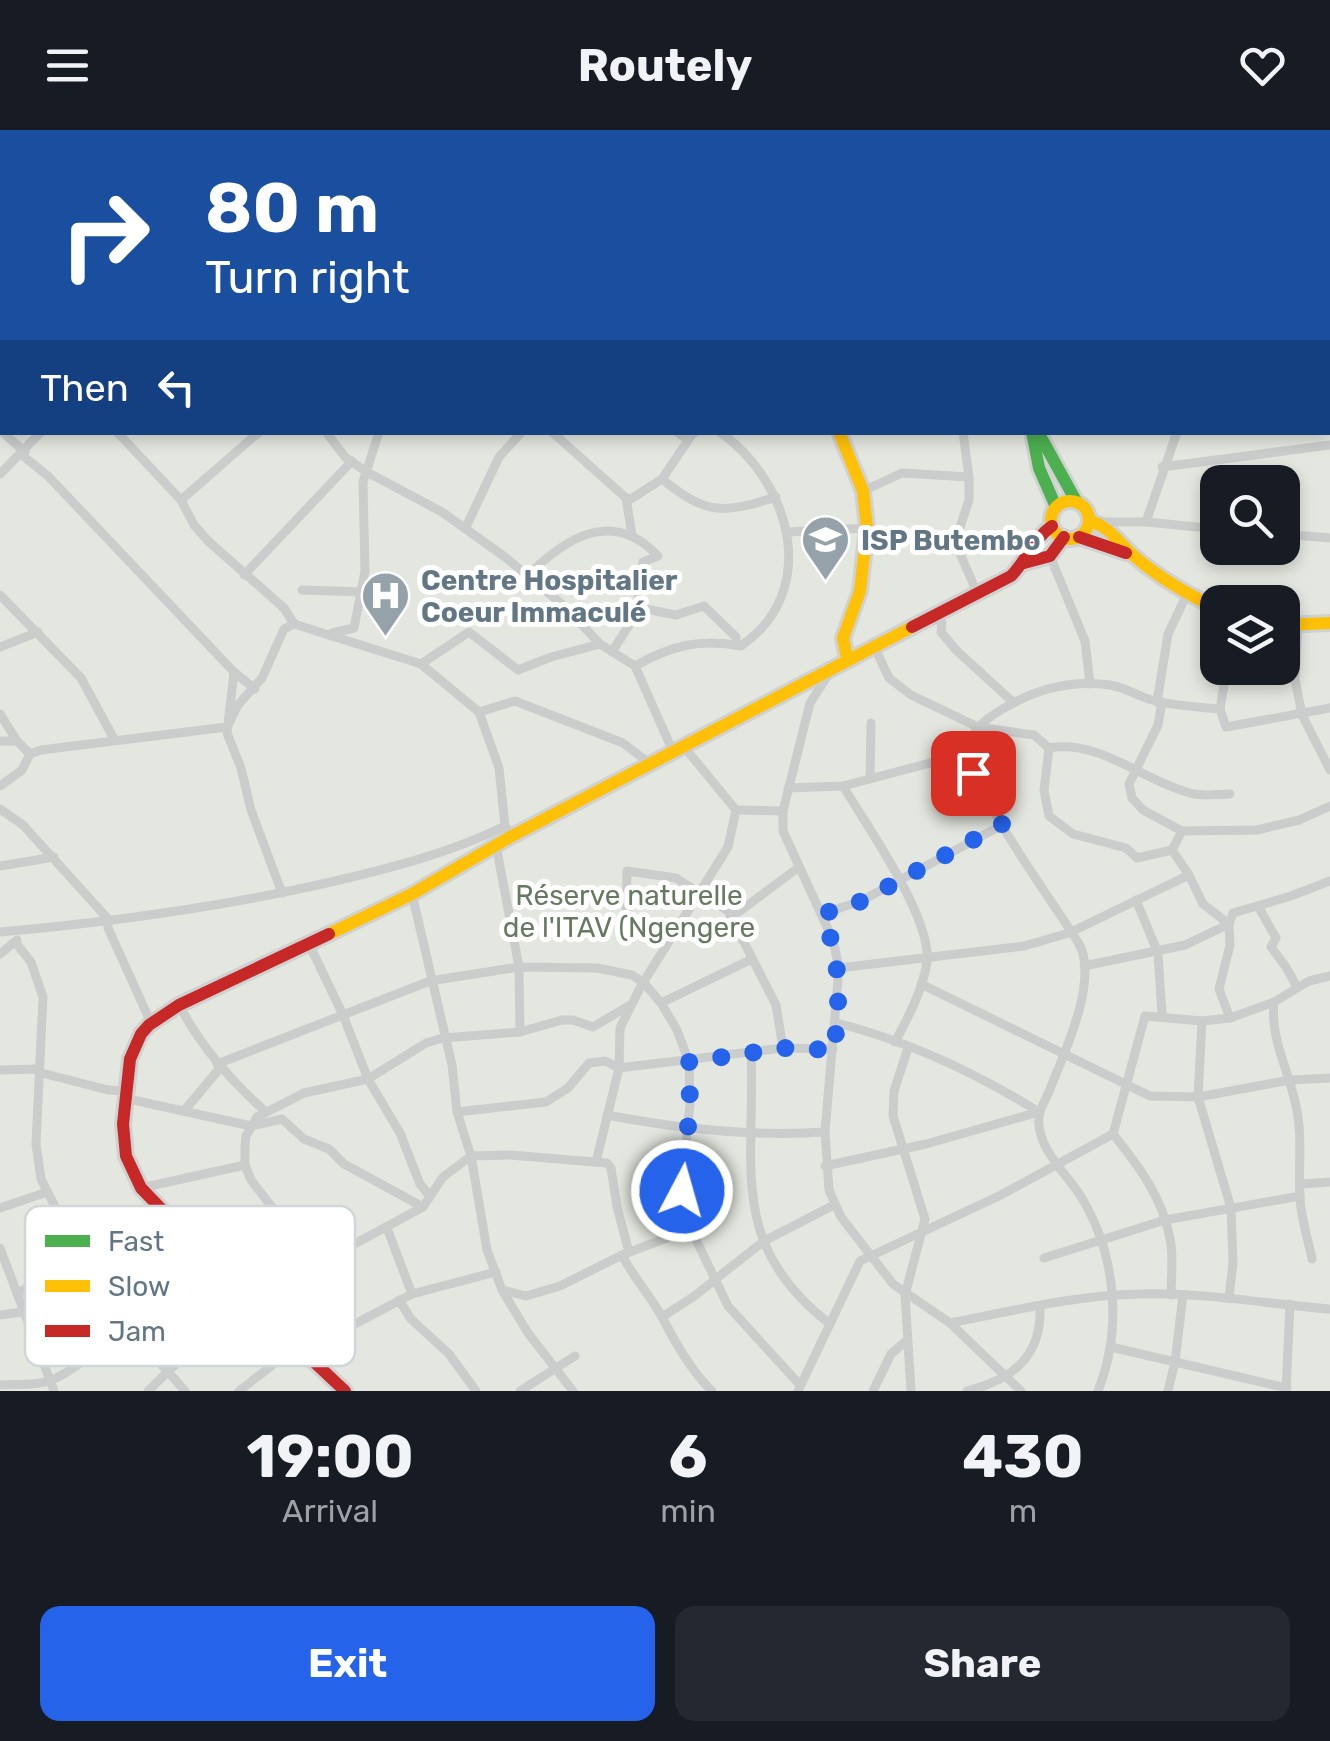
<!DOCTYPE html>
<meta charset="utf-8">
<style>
:root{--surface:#171b24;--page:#242831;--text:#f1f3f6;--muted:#9ea1a6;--accent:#2563eb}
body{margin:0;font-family:Rubik,sans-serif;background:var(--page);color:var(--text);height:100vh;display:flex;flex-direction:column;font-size:38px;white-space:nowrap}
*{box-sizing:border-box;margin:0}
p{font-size:32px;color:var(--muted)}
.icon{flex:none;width:55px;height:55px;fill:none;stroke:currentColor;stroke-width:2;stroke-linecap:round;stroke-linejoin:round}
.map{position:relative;height:1261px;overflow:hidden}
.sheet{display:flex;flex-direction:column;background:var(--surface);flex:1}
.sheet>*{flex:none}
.guide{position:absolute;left:0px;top:0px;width:1330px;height:305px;box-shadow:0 5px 15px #0003;background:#1a4fa0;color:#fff;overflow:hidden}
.tools{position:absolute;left:1200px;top:335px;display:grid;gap:20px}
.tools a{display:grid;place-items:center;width:100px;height:100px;border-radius:20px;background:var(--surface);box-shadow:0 5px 15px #0003;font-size:50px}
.pin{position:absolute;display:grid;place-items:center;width:85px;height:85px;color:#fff;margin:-42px;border-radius:20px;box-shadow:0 5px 15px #0006}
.me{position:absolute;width:110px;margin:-55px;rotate:6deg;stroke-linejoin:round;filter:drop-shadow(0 0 8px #0008)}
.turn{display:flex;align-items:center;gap:35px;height:210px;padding:0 40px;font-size:45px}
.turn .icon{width:130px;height:130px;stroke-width:2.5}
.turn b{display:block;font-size:70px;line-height:85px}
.then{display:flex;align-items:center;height:95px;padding:0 40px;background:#0003;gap:20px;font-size:38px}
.eta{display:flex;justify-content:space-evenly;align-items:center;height:170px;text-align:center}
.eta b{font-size:60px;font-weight:700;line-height:70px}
.primary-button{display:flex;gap:20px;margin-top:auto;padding:20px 40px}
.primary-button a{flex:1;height:115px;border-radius:20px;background:var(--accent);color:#fff;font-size:40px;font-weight:700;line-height:115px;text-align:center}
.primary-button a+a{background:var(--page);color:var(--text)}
header{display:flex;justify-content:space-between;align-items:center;height:130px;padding:0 40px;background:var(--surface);font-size:45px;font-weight:700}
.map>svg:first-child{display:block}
</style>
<header><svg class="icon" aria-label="menu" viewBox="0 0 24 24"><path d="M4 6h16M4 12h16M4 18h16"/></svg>Routely<svg class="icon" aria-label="heart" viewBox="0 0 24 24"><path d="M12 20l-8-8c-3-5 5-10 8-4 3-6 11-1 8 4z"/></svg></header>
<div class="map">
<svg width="1330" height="1261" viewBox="0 0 1330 1261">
<rect width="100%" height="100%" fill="#f4f4f1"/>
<path fill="#e4e7df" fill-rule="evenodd" d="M0,0h1330v1261h-1330zM2,2h1326v300h-1326zM1218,352h64v66h-64zM1218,472h64v66h-64z"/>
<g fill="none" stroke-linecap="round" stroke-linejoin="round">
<defs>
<g id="fast">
<polyline points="689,0 690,2"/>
<polyline points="1032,302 1039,338 1056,377"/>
<polyline points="1038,302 1076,371"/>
</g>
<g id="slow">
<polyline points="916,0 918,2"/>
<polyline points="1080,2 1086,0"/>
<polyline points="839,302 863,361 867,398 860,461 843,508 847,528"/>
<circle cx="1070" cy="390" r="19"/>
<path d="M1090,391c20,6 29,22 44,35 25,22 55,39 84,53"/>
<polyline points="1282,495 1330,493"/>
<polyline points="329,804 412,764 512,706 912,497"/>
</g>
<g id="jam">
<polyline points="1079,407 1126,423"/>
<polyline points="1024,433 1050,426 1064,407"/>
<path d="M912,497l99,-51c16,-16 22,-37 41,-50"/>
<polyline points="329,804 179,875 149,895 141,904 130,929 123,994 126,1026 141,1058 257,1178 345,1261"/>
</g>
</defs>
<use href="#fast" stroke="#d0d2d1" stroke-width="18"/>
<use href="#slow" stroke="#d0d2d1" stroke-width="18"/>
<use href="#jam" stroke="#d0d2d1" stroke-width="18"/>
<g stroke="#cbcdcd" stroke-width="9">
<polyline points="101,0 106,0"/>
<polyline points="211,0 214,2"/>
<polyline points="306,0 307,2"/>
<polyline points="460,0 461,2"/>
<polyline points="522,0 523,2"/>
<polyline points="594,0 595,2"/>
<polyline points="828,0 829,2"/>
<polyline points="1073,0 1073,2"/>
<polyline points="1224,0 1225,2"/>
<polyline points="296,2 299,0"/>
<polyline points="336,2 341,0"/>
<polyline points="539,2 542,0"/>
<polyline points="759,2 766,0"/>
<polyline points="0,13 2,16"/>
<polyline points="0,98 2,96"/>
<polyline points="1328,120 1330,119"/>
<polyline points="0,149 2,153"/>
<polyline points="1328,223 1330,223"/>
<polyline points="0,300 25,322"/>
<polyline points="117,302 181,370 194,395 208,411 284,478 294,494"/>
<polyline points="326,302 345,327 365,341 442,382 505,427 564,476 600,514 635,536 674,624"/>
<polyline points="552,302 626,368 632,405"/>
<polyline points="677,302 685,308 696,302"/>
<polyline points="963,302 969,347 969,370 955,412 978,465"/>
<polyline points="22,325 48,346 234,542 227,603 241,638 251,680 282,763"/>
<polyline points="1162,337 1330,315"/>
<polyline points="0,344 41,302"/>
<path d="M662,349c44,36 61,35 114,18"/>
<polyline points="863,361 902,343 969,347"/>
<polyline points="626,368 631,369 662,349 691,306"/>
<polyline points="181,370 259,302"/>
<polyline points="1101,392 1146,392 1218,399"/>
<polyline points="1146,392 1177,302"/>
<polyline points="465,399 499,327 522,302"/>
<polyline points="787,402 867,398"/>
<polyline points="1282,404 1330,408"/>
<polyline points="1050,426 1085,511 1090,554"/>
<polyline points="244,445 352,331"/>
<path d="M528,445c39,-38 85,-67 130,-19l-15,6 -5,35 2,11 -28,44"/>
<polyline points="302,460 362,462"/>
<polyline points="0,465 81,548 114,609"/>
<polyline points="640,478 676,485 704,476 736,507 736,515"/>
<polyline points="934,487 942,493 941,502 956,520 1014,573"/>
<polyline points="1298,496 1295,549 1302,585 1330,640"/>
<polyline points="332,503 354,498 365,441 363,352 379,302"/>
<polyline points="873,514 889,548 911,565 978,597 1034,605 1049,618"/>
<polyline points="0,517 38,502"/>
<polyline points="421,534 469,502 518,540 551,527 600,514"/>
<path d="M635,536c35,-20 65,-28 106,-20 80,-55 50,-164 -21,-214"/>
<polyline points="1227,538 1220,579 1226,597 1330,578"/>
<polyline points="832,539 810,573 783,681 783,701 833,810 839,838 825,1002 829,1060 841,1087 893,1154 950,1193 1021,1261"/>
<polyline points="234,542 255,559"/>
<polyline points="1157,572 1168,504 1187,464"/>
<polyline points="1162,572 1158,595 1129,654 1132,668 1143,680 1182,701 1257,700 1299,690 1330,676"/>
<polyline points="479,582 515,571 623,613 652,635"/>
<polyline points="0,584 17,611 30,624"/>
<polyline points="0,611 17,611"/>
<polyline points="685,618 736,680 783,681"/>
<polyline points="1049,618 1044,660 1049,686 1073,704 1126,718 1137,728 1172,720 1182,701"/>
<path d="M1049,618c50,-9 95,33 141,45 12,4 28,1 40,1"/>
<polyline points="870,648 871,593"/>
<polyline points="0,656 22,640 30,624 41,620 227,597 238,575 262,548 284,499 294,494 421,534 479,582 499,638 505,696 512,706"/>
<path d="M843,656c24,40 89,132 84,176 -4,27 -19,56 -32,80"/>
<polyline points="788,658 843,656 968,623"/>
<polyline points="0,679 23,695 108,789 108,798 151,893"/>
<polyline points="496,715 519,837 520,902"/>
<polyline points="1172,720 1189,745 1203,774 1229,794"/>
<polyline points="0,736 54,727"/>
<polyline points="412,764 452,935 457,982 471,1026 487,1120 502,1160 528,1203 573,1261"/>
<polyline points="1136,770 1158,823 1162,885"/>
<polyline points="1258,776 1276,808 1271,817 1286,837 1297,857"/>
<polyline points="822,784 861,771 1002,695"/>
<polyline points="732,787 799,737"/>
<polyline points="626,796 627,741 676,748 728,781 776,875 783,918"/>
<path d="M0,802c111,-10 222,-25 331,-50 60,-14 119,-29 174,-56"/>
<polyline points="15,812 31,832 43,867 36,1014 41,1049 99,1164 185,1261"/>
<polyline points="309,814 343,885 368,949 400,1003 420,1054 430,1066"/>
<polyline points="0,824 17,810"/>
<polyline points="1084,836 1185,815 1229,794"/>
<polyline points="839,838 1024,816 1069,803 1189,745"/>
<polyline points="921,854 1150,966 1198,967 1290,950 1330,948"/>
<polyline points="661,873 752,829"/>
<path d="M179,875c22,42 51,75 87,107"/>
<polyline points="1230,888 1219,859 1230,815 1229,794 1233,783 1291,766 1330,751"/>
<polyline points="1202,891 1198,967 1231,1078 1233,1133 1229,1167"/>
<path d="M837,893c70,18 141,51 202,89"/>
<polyline points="908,918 894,961 893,986 925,1089 905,1165 911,1261"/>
<path d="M751,921c5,113 -25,193 79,273"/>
<polyline points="217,934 430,851 519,837 597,838 632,845 644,853 661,873 677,900 689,932 690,975 681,1061 686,1089 728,1176 800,1255"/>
<polyline points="0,940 39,939"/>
<polyline points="38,942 108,960 125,961"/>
<polyline points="124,968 251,996 282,989 304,1009 329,1019 344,1034 423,1077"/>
<polyline points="184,981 220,938"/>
<polyline points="457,982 546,972 568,958 589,933 605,931 619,938 783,918 833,919"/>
<path d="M607,985c73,14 144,22 218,17"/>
<polyline points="596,1032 619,938 620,898 641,856 728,717 736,680"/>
<polyline points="825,1036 926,1014 1039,982"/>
<polyline points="1302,1054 1330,1052"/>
<polyline points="141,1058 245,1035"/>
<polyline points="0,1078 47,1062"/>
<polyline points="387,1098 412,1164"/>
<polyline points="0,1118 54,1261"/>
<path d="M622,1125c11,22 28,40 40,62 13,25 29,54 50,74"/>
<polyline points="1044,1128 1165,1090 1300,1066"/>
<path d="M1312,1129c-4,-20 -11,-41 -12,-61 -2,-31 3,-61 -4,-92 -7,-36 -26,-66 -22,-104l35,-21 21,-5"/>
<polyline points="323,1131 300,1096 275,1081 251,1050 245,1035 245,1017 246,1006 257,987 304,963 368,949 426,913 443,908 520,902 562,890 573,890 593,897 630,875"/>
<polyline points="503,1160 526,1166 560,1156 622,1125 690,1099"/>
<polyline points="17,1164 155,1076"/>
<path d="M1171,1165c0,-18 3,-39 -1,-56 -7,-41 -32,-74 -57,-105l32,-118 57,5 28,-3 44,-16"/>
<polyline points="399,1170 411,1189 449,1224 476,1261"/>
<polyline points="0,1185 23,1182"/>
<polyline points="662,1187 693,1167 764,1111 834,1075"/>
<path d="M950,1193c62,-12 126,-28 189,-29 65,-2 127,10 191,15"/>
<polyline points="1111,1217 1287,1258"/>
<polyline points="307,1226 347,1198 412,1164 496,1142"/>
<path d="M0,1255c17,-1 39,1 54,-6 44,-20 109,-93 146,-128"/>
<polyline points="148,1261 206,1205 224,1192 257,1178 323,1131 423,1077 443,1047 471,1026 510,1025 607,1033 611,1038 617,1077 629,1122"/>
<polyline points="239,1261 297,1216"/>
<polyline points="520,1261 575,1226"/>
<polyline points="798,1261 860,1131 1001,1065 1113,1004"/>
<polyline points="873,1261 891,1224 906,1211"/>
<path d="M967,1261c47,-12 75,-35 73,-85"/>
<path d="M1098,1261c25,-63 18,-138 -18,-196 -15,-23 -44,-48 -41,-78 1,-10 8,-19 11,-28 14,-35 49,-109 29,-145 -22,-38 -120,-165 -108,-203 5,-17 23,-27 37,-35 31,-18 66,-26 102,-21 14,2 28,11 42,15 22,6 46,7 68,9"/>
<polyline points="1168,1261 1175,1232 1183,1165"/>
<polyline points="1286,1261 1290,1174"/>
</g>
<use href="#fast" stroke="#4caf50" stroke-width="12"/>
<use href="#slow" stroke="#ffc107" stroke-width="12"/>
<use href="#jam" stroke="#c62828" stroke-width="12"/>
</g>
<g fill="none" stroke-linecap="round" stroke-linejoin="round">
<path stroke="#2563eb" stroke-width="18" stroke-dasharray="0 32.4" d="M682,1061l8,-86 -1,-43 94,-14 51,2c6,-51 8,-88 -12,-136l40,-13 140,-77 -29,-51"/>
</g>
<defs>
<symbol id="university-pin" viewBox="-11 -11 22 30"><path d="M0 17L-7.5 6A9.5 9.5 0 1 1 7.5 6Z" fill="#95a2aa" stroke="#fff"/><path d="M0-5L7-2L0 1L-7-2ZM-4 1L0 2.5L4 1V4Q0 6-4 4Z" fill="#fff"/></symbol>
<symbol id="hospital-pin" viewBox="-11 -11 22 30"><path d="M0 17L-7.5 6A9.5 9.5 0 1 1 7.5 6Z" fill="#95a2aa" stroke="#fff"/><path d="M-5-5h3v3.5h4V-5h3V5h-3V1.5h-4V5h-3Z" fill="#fff"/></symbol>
</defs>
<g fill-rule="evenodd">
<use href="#university-pin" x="798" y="382" width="55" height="75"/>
<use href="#hospital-pin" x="358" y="438" width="55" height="75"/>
</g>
<g text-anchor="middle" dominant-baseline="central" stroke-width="10" stroke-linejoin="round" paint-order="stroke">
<g font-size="28" font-weight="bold" fill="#627684" stroke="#fff" text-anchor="start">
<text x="861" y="410">ISP Butembo</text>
<text x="421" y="450">Centre Hospitalier<tspan x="421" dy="32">Coeur Immaculé</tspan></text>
</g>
<g font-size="28" fill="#677a61" stroke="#fff">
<text x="629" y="765">Réserve naturelle<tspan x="629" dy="32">de l'ITAV (Ngengere</tspan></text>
</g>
</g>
<rect x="25" y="1076" width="330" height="160" rx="15" fill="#fff" stroke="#d0d6da" stroke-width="2.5"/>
<rect x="45" y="1105" width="45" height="12" fill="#4caf50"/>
<rect x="45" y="1150" width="45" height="12" fill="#ffc107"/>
<rect x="45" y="1195" width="45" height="12" fill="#c62828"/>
<g font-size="28" fill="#627684">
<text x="108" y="1121">Fast</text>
<text x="108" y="1166">Slow</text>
<text x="108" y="1211">Jam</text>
</g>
</svg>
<div class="tools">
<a><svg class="icon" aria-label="search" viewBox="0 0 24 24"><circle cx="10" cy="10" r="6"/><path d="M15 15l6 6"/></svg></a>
<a><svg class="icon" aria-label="layers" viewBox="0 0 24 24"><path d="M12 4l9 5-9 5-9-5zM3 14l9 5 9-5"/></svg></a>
</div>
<div class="pin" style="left:973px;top:643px;background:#d93025"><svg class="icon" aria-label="arrive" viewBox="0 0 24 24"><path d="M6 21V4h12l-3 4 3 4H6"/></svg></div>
<svg class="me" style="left:682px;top:1061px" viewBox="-20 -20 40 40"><circle r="17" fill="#2563eb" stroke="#fff" stroke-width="3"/><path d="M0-11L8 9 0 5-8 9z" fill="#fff"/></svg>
<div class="guide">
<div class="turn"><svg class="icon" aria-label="right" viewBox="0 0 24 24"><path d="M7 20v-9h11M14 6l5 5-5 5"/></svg><div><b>80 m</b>Turn right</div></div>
<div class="then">Then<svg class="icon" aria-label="left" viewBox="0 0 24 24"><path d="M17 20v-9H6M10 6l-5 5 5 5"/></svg></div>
</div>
</div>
<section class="sheet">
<div class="eta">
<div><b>19:00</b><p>Arrival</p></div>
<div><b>6</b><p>min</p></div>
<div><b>430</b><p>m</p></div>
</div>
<div class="primary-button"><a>Exit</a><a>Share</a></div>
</section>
